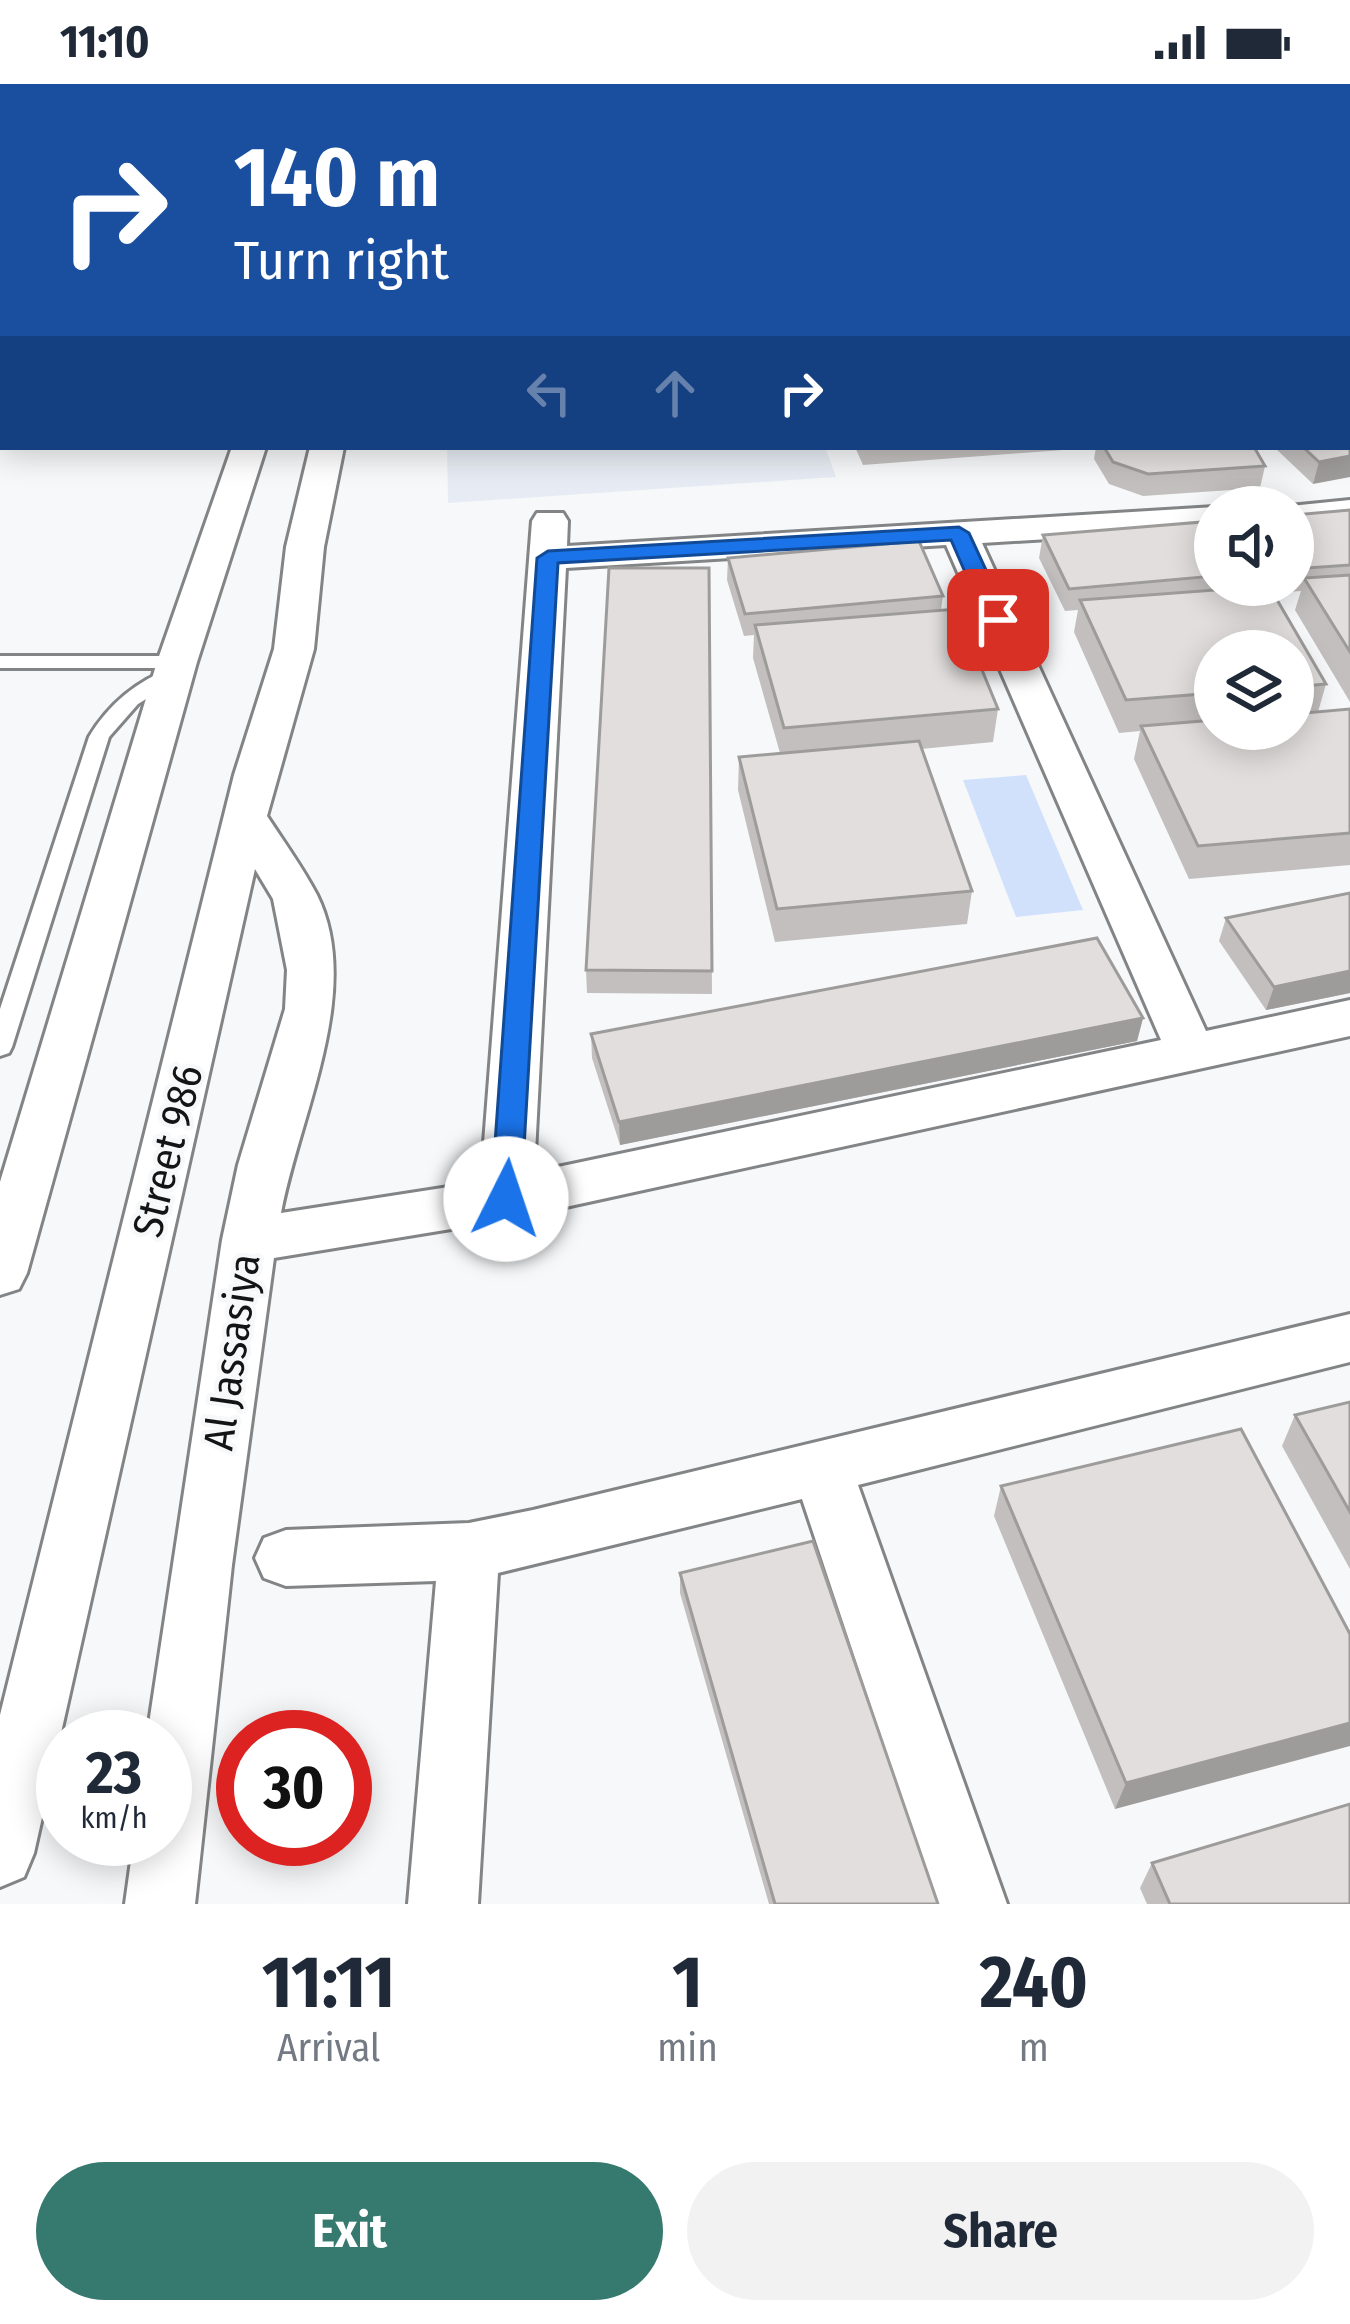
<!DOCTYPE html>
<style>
:root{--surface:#fff;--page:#f2f2f3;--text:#1f2937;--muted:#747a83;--accent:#367a6f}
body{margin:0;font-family:"Fira Sans Condensed",sans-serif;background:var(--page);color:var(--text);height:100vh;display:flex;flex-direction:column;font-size:45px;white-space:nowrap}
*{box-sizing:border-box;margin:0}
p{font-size:39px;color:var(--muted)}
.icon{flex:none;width:66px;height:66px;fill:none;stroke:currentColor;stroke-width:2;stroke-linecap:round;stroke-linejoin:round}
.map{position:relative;height:1820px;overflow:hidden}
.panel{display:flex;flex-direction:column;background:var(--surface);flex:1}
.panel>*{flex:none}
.top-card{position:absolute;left:0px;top:0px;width:1350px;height:366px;box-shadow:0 6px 30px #0003;background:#1a4fa0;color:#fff;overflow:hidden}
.tools{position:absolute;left:1194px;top:402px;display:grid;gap:24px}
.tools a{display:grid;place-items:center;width:120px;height:120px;border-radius:50%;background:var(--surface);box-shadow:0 6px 30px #0003;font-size:60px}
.speed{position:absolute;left:36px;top:1626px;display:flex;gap:24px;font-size:60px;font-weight:700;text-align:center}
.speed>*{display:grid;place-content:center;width:156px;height:156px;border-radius:50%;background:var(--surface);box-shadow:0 6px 30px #0003;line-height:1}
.speed small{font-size:30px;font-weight:400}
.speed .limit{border:18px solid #d22;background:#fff;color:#111}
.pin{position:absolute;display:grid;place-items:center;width:102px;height:102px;color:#fff;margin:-51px;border-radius:24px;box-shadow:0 6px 18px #0006}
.me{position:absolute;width:132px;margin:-66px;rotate:4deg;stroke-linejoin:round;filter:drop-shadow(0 0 9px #0008)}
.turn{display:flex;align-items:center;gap:42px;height:252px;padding:0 36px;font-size:54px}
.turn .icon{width:156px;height:156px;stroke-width:2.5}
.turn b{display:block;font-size:84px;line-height:102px}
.lanes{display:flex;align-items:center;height:114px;padding:0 36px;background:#0003;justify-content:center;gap:60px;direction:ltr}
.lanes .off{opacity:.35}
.eta{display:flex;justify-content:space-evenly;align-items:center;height:204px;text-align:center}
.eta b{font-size:72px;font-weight:700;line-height:84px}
.cta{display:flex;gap:24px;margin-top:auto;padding:24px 36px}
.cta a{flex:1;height:138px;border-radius:72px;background:var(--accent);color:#fff;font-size:48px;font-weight:700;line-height:138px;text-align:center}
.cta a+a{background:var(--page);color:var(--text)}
.status{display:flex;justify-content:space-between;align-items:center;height:84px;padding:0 60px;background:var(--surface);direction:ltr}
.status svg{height:33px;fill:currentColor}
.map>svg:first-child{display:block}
</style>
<div class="status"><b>11:10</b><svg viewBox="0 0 49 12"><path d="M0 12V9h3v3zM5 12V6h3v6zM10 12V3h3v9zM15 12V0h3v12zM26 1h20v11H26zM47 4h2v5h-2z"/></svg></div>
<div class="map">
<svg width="1350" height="1820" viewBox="0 0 1350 1820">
<rect width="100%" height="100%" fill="#f6f8fa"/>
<polygon fill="#e7ecf4" points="447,363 825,363 836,393 448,419"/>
<polygon fill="#d2e1fb" points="1026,691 1083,826 1016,833 963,696"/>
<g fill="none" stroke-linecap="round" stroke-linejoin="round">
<defs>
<path id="lane" d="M0,572h177l10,6 -14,6 10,6 -3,4 -42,26 -29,33 -97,310 -3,6 -9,3v-47l89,-272c19,-32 48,-57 84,-69h-173z"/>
<g id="street">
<rect x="764" y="0" width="26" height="3"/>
<rect x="0" y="19" width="3" height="16"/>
<rect x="1347" y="20" width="3" height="16"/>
<rect x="0" y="238" width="3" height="20"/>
<rect x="0" y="273" width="3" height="20"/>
<polygon points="1347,273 1350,274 1350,297 1347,296"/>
<polygon points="232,363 266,363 197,578 27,1189 19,1205 0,1211 0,1098 157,578"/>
<path d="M310,363h34l-20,100 -10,102 -47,167c17,26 36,52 50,79 47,95 -18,221 -36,318l200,-31 51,-661 5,-8h26l5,8 -1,25 648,-39v22l-233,14 224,488 144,-31v36l-844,184 -232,38 -42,307 -37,339h-70l9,-65h31v-102h-18l75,-497 16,-75 47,-156 2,-39 -14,-71 -18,-30 -221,984 -10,24 -24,10v-172l234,-940 40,-126 12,-102zM946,461l215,495 -627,132 32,-604z"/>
<polygon points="1350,416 1350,438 1293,441 1293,423 1280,423"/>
<polygon points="1350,1230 1350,1278 858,1401 1007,1820 937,1820 802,1415 498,1489 478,1820 408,1820 436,1497 286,1502 264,1494 255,1474 264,1454 286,1446 469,1439 533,1426"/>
</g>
</defs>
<use href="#lane" stroke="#828485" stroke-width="6"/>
<use href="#street" stroke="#828485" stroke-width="6"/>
<use href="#lane" fill="#fff" fill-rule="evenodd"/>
<use href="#street" fill="#fff" fill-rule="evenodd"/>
</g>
<g fill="#c2bfbe" fill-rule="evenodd">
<polygon points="855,363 1062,363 1062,366 863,381"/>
<polygon points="1096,363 1254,363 1265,382 1260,404 1143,412 1109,400 1094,375"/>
<polygon points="1274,363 1347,363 1313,400"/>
<path d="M1350,426v192l-55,-92 6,-19 -28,2 53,91 -8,28 32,-2v155l-161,14 -55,-120 6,-28 -21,2 -45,-101 4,-22 -13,1 -26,-53 4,-23 172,-14v64h78v-70zM1215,567h78v78h-78z"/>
<polygon points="728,474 943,512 941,526 998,625 993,658 921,665 972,807 967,840 775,858 738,706 739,673 780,669 753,574 754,551 744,552 727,496"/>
<polygon points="709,484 712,910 587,909 586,886"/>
<polygon points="1350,809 1350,909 1266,926 1219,857 1226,834"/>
<polygon points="1143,934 1137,957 620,1061 592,974 591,950"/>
<polygon points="1350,1318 1350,1485 1282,1362 1295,1331"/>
<polygon points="1001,1402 1350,1550 1115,1725 994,1432"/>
<polygon points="680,1489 938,1820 769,1820 680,1509"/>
<polygon points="1152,1779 1350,1820 1147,1820 1140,1804"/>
</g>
<g fill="#9e9b9b">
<polygon points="1350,372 1350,393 1313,400 1319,378"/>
<polygon points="1350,887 1350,909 1266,926 1274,903"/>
<polygon points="1143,934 1137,957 620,1061 619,1038"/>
<polygon points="1350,1639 1350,1662 1115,1725 1126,1699"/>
</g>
<g fill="#e1dedd" stroke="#9e9b9b" stroke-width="3">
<polygon points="1347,330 1350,333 1350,372 1319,378 1303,363 1347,363"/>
<polygon points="1104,363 1254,363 1265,382 1148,390 1113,378"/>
<polygon points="1350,426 1350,481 1293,485 1293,431"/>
<polygon points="1215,437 1215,492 1069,505 1043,451"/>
<polygon points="919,457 943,512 745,530 728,474"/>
<polygon points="609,484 709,484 712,887 586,886"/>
<polygon points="1350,491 1350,568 1304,494"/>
<polygon points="1269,502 1326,600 1293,603 1293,567 1215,567 1215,609 1126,616 1080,516"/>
<polygon points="957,525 998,625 784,644 755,541"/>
<polygon points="1350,625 1350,749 1198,762 1141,642 1215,636 1215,645 1293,645 1293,630"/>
<polygon points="919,657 972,807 777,825 739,673"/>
<polygon points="1350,809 1350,887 1274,903 1226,834"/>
<polygon points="1097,854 1143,934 619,1038 591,950"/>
<polygon points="1350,1318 1350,1428 1295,1331"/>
<polygon points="1241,1345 1350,1550 1350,1639 1126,1699 1001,1402"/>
<polygon points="813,1457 938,1820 775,1820 680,1489"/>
<polygon points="1350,1720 1350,1820 1170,1820 1152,1779"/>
</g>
<polygon fill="#1a73e8" stroke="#114b97" stroke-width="3" points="959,443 969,449 1009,536 1005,541 990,541 986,536 951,456 558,479 521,1115 516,1124 495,1124 491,1115 537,474 548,467"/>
<g text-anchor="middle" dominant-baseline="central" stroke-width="9" stroke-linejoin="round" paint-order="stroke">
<g font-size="42" fill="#141415" stroke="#f6f8fa">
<text transform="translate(168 1067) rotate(-76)">Street 986</text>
<text transform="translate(232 1268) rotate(-82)">Al Jassasiya</text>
</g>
</g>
</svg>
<div class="tools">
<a><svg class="icon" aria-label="sound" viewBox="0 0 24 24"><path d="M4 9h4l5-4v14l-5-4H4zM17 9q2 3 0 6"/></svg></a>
<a><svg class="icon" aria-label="layers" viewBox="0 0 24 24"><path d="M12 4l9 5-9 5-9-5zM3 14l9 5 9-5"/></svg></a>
</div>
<div class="speed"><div>23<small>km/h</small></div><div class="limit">30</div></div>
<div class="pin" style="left:998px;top:536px;background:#d93025"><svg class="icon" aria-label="arrive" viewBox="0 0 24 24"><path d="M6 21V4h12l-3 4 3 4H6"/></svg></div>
<svg class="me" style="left:506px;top:1115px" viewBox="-20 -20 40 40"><circle r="19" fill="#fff"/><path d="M0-13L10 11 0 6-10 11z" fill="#1a73e8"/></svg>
<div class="top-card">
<div class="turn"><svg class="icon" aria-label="right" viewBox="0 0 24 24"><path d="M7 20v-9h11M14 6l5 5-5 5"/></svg><div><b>140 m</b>Turn right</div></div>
<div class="lanes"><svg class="icon off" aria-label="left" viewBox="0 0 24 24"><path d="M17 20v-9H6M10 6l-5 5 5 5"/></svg><svg class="icon off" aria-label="ahead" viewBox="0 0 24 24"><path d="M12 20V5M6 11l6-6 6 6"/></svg><svg class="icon" aria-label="right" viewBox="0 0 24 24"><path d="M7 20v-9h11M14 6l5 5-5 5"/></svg></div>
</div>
</div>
<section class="panel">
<div class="eta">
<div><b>11:11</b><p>Arrival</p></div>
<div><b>1</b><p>min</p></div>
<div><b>240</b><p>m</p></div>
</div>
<div class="cta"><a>Exit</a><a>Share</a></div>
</section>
